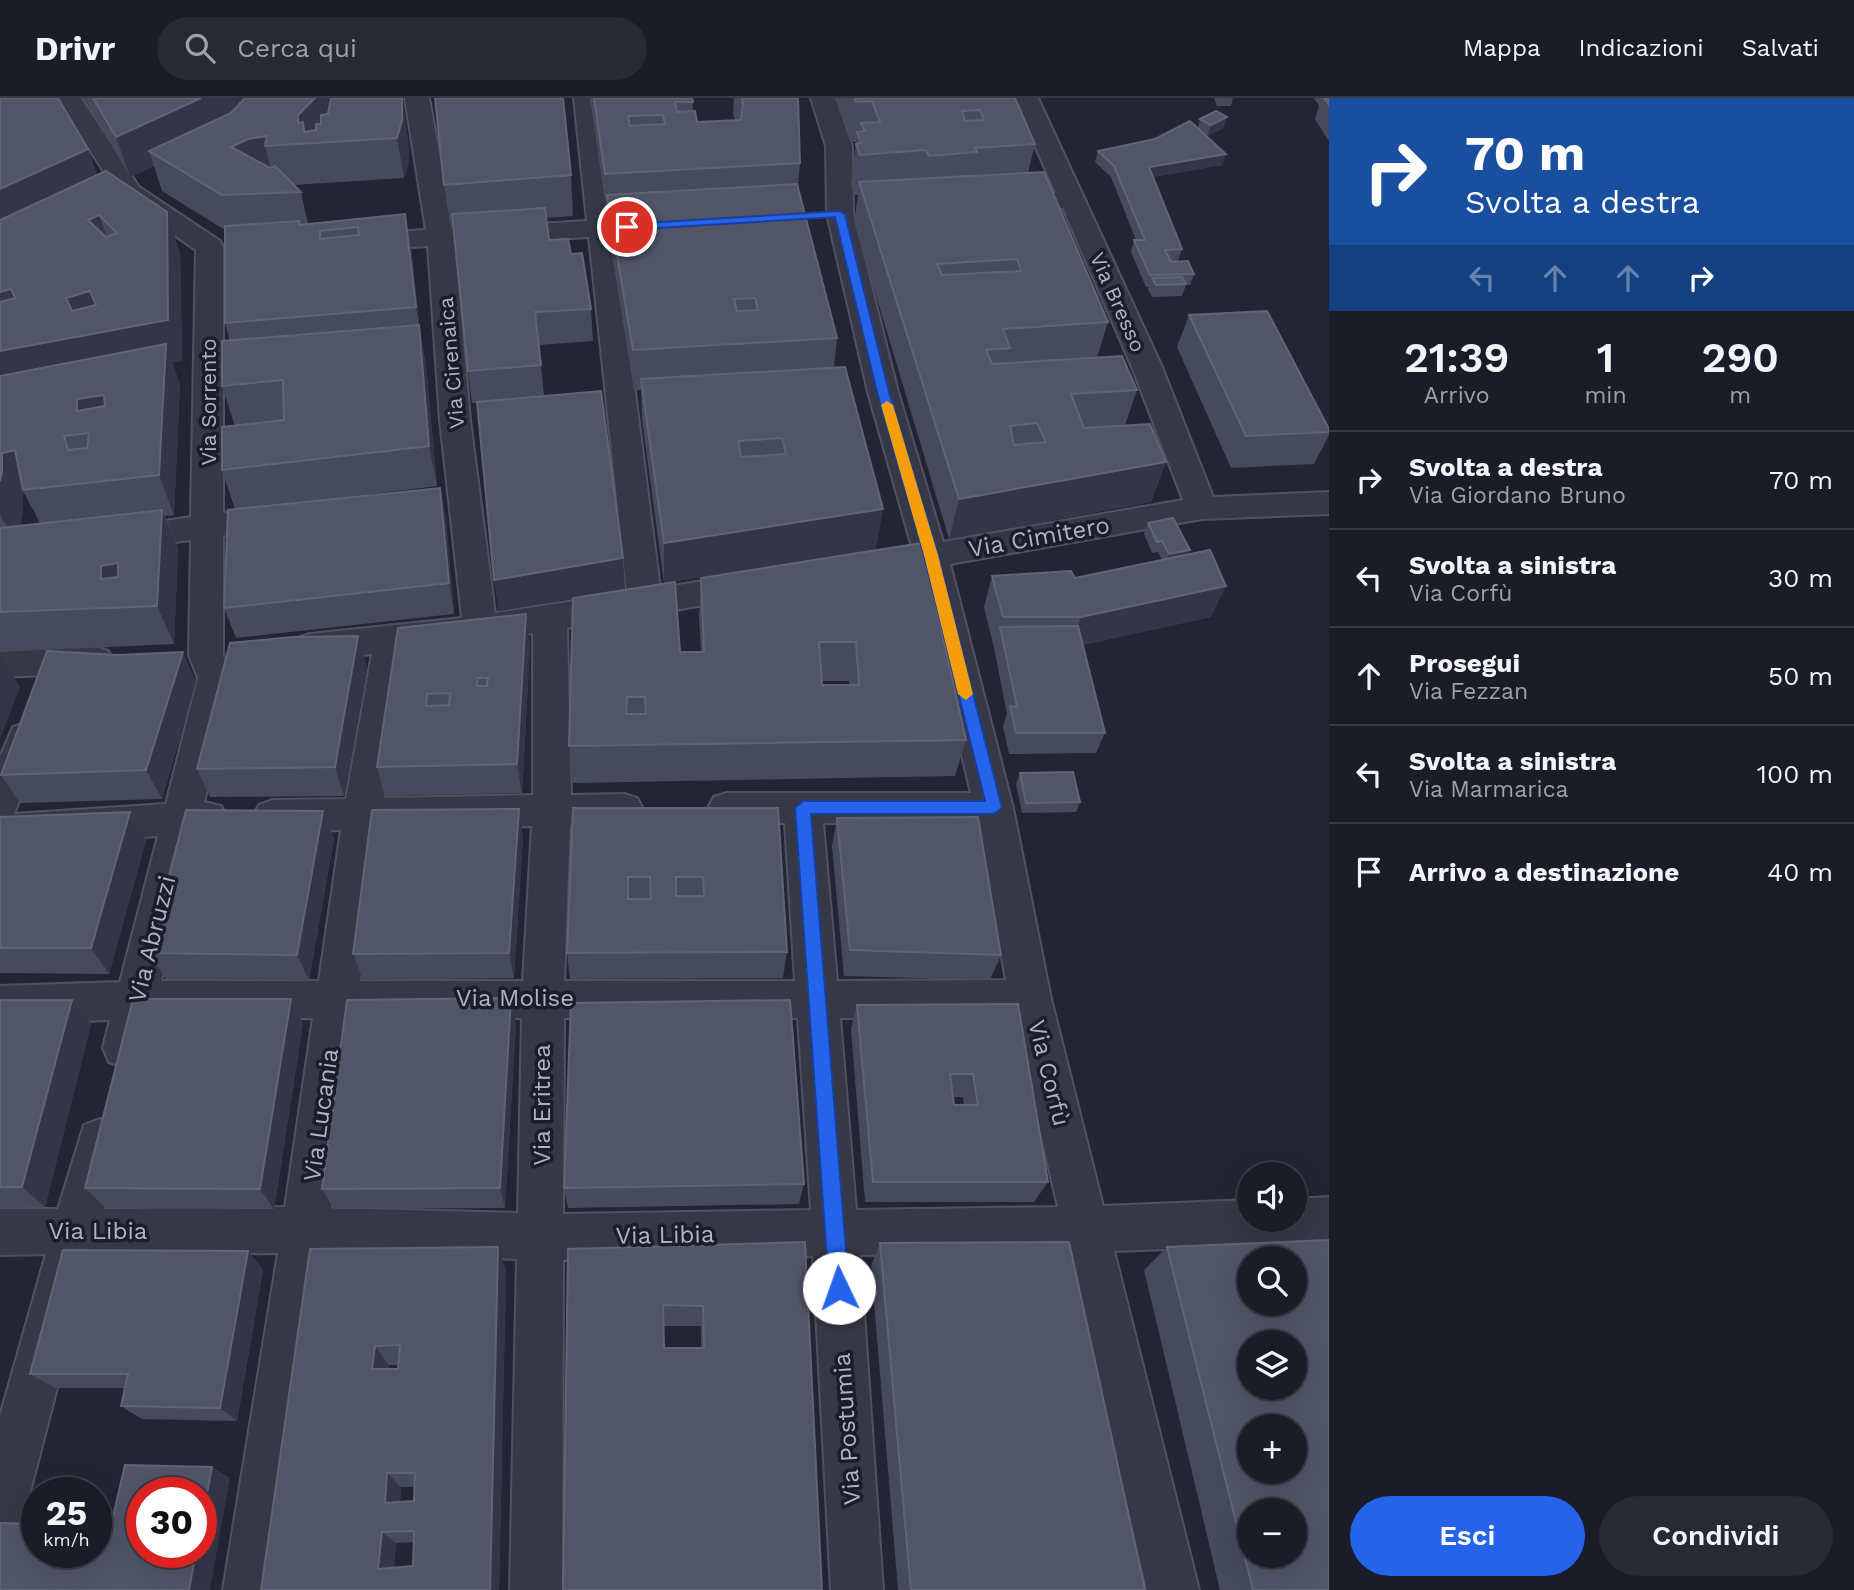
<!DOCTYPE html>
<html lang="it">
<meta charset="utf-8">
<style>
:root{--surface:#1a1c28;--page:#272934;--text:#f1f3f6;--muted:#9fa1a8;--line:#383a45;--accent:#2563eb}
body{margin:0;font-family:"Work Sans",sans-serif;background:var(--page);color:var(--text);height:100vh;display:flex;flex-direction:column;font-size:26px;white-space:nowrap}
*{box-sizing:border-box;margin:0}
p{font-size:23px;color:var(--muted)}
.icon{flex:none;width:38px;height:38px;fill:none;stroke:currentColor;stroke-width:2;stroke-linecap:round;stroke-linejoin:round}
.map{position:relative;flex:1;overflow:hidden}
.details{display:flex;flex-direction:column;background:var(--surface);width:525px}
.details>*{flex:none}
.hud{background:#1a4fa0;color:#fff;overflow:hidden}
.controls{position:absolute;left:1237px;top:1064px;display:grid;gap:14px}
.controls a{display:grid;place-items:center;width:70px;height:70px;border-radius:50%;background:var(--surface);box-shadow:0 7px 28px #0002,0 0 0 2px var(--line);font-size:35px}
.speed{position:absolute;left:21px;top:1379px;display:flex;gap:14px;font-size:35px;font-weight:700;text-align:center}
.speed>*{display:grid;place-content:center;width:91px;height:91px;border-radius:50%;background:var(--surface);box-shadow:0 7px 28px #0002,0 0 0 2px var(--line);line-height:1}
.speed small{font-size:18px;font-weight:400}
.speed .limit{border:10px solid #d22;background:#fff;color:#111}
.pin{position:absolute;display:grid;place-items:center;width:60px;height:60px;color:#fff;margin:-30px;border:4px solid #fff;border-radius:50%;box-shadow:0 2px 7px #0007}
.me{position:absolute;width:77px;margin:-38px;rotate:357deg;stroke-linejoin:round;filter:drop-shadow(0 0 5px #0008)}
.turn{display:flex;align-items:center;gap:24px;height:147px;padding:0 21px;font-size:32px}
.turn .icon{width:91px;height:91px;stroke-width:2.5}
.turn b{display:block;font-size:49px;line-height:60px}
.lanes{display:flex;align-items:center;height:66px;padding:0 21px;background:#0003;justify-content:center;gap:35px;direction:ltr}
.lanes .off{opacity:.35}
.eta{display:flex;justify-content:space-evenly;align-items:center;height:119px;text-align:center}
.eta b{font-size:42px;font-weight:600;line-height:49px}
.action{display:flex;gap:14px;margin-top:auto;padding:14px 21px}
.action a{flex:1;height:80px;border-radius:42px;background:var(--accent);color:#fff;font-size:28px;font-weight:600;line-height:80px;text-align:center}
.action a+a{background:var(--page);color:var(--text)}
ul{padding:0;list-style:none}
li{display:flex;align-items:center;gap:21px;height:98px;padding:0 21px;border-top:2px solid var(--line)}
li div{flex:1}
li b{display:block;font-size:26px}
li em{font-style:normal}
header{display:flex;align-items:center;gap:42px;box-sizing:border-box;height:98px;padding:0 35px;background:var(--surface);border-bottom:2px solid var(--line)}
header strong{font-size:33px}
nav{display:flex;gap:38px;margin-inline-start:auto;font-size:24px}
.search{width:490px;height:63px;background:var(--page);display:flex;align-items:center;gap:18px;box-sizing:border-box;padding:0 24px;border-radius:38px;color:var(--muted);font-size:26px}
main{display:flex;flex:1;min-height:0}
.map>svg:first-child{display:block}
</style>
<header>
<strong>Drivr</strong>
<div class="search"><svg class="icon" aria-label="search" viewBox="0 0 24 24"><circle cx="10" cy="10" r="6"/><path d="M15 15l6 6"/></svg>Cerca qui</div>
<nav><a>Mappa</a><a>Indicazioni</a><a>Salvati</a></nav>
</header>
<main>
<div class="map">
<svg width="1329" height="1492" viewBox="0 0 1329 1492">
<rect width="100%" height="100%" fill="#232535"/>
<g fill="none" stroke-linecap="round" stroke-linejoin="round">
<defs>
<g id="minor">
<path d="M57,0h24l58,89 81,54 3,6v266l10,-1 11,3 5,8 -5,8 -21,5v119l11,23 -30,124 17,4 6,11 -6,11 -24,5 -36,148h158l22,-151 -69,2 -13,-5 -6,-11 6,-11 13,-5 74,-1 26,-145 -62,6 -12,-4 -5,-9 5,-9 12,-4 152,-16 -22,-198 -12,-174 -70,4 -10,-2 -3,-6 3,-6 10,-2 68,-4 -21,-132h24l24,131 134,-8 -13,-123h24l15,122 48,-3 9,2 4,6 -4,6 -55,5 45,352 92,-15 12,3 5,9 -5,9 -12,3 -185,31 4,167 53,-1 13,4 6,11 -6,11 -13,4 -54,1 -6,156h231l-10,-158h-58l-13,-4 -6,-11 6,-11 13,-4h244l-53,-224 -13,3 -12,-4 -5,-8 5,-8 19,-5 -44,-155 -41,-178 -1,-68 -15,-48h24l17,48 1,68 45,178 45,150 240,-42 -51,-133 -69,-159 -59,4 -9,-2 -4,-6 4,-6 61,-5 -42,-95h24l124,269 51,130 116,-5v22l-127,5 -252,45 63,244 38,191 52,207 147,-6v20h45v-21l34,-2v46l-215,8 85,339h-52l-79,-338 -208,3 23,335h-52l-18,-334 -250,4 -1,330h-52l7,-331 -192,-6 -50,337h-52l55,-337 -186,1 -66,253 -8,18 -18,8v-117l46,-162 -46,1v-46h58l26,-84 16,-6 16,6 6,15 -18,69 181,-2 28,-189 -161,1 -13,43 -15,5 -15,-5 -6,-14 7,-28 -110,4v-38l120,-4 38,-146 -158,11v-90l13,-30 13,-4 13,4 5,10 -30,77 152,-10 32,-126 -9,-23 2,-115 -71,9 -12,-3 -4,-8 4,-8 83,-13 5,-267 -76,-53zM589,139l38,356 -132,20 -25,-193 -15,-175zM533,535v162l-149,3 24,-148zM823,725h155l28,157 -169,1zM532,728l-9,155h-163l19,-152zM355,920h167l-4,195 -187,-5zM564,920h234l13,192 -248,4zM840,920h174l44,189 -202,3z"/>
<polygon points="96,549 108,553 113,562 108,571 96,575 0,579 0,553"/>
</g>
</defs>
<use href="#minor" stroke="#515261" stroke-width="4"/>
<use href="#minor" fill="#363846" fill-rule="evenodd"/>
</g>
<g fill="#474a5d" fill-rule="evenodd">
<path d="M0,0l88,51 9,26 83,78 2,108 -10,1 8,23 -6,130 -9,1 13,33 -4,95 -174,8zM23,395h1l16,30 -20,3 3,-13z"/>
<polygon points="84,0 402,0 408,42 409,63 404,80 294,87 301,94 308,126 405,116 411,149 420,233 426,268 437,388 299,405 440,390 446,422 454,516 236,540 224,510 235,411 222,372 235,328 222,288 230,243 225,225 225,132 162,93 154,68 130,79"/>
<polygon points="590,0 692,0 693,13 697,24 735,22 733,16 734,0 798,0 800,65 798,90 837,240 834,269 876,451 664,485 642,322 641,292 634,293 609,138 608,117 607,117"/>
<polygon points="836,0 1015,0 1035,46 1028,75 1108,224 1097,260 1137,292 1125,327 1166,364 1151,404 949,441 854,124 858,97 855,97 851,86 856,44 851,44"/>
<polygon points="1214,0 1233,0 1231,8 1217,8"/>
<polygon points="1314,0 1329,0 1329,43 1315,21 1319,8"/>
<polygon points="1227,19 1223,30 1207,38 1226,56 1222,67 1153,79 1182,151 1178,163 1194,176 1190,187 1186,187 1182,198 1152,199 1148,191 1149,189 1146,189 1131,154 1134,142 1136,142 1111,79 1095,64 1098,53 1155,41 1198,30 1200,21"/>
<path d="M571,77l2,41 -27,2 3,22 22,14 20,55 2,32 -54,4 5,51 81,194 55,62h21l-2,-35 2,-39 221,-35 44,197 -11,36 -382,7 -4,-37 4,-148 -74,13 -5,-31 -17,-177h-5l-4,-32 -15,-146h-3l-6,-40zM822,583h27v4h-27z"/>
<polygon points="1189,217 1329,331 1329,337 1314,366 1231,370 1177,249"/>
<polygon points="1148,425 1188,457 1211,519 1082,547 1105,635 1096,655 1009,656 1003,628 1007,616 994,550 984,509 992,478 1075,480 1162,462 1158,454 1152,455 1144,436"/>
<polygon points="398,530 530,547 522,695 385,698 377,669"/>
<polygon points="367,569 344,698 210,699 197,671"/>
<polygon points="196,584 162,701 20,705 1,677"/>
<polygon points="1020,675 1080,704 1076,714 1022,715 1016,686"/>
<polygon points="573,710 778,710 787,854 783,880 570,881 567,855"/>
<polygon points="323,713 334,741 309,882 166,881 149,855"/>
<polygon points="130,714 146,742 109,876 0,875 0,719"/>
<polygon points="837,720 1001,857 990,882 844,878 832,748"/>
<polygon points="523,739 514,880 363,882 353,856"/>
<polygon points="291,901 303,926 274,1111 106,1110 85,1090"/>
<polygon points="0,902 72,902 91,926 45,1109 0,1110"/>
<path d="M1018,906l30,178 -14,20h-169l-14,-173 6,-24zM953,999h10l1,8h-10z"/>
<polygon points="516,925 505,1110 334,1111 322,1091"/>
<polygon points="804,1086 799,1106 568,1110 564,1090"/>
<path d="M805,1144l17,348 -254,-341zM664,1228h37v22h-37z"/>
<polygon points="880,1145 1145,1492 898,1492 871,1168"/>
<polygon points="1167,1149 1329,1492 1220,1492 1144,1172"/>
<path d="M310,1151l196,21 -7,320h-238zM389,1267h9v4h-10zM401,1389h14l-1,14 -14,1zM414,1444l-1,24 -19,1 2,-24z"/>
<polygon points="248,1153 263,1172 237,1323 142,1321 121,1308 125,1290 55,1290 30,1276"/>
</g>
<g fill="#343648">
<polygon points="201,0 267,0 149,53 154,68 130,79 116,39"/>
<polygon points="315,0 330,0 336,28 303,46 298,17"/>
<polygon points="402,2 408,42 409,63 404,80 397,40"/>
<polygon points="1227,19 1223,30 1207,38 1211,27"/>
<polygon points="267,38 265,48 273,79 231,49 248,41"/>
<polygon points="88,51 102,92 0,140 0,91"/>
<polygon points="1226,56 1222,67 1146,80 1149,69"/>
<polygon points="167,114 180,155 182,263 172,264 180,287 174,417 159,377 165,266 0,297 0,253 66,200 90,193 105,233"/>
<polygon points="405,116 411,149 420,233 426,268 437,388 429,348 420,233 416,209"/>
<polygon points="99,117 114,158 88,122"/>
<polygon points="0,189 11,191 30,232 0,216"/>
<polygon points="104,297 121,338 77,313 77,301"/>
<polygon points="15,352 24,395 23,395 23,415 16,446 0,417 0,383 2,355"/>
<polygon points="1166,364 1151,404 949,441 959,401"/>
<polygon points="440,390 446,422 454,516 449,485"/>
<polygon points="883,411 876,451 664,485 664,445"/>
<polygon points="162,412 178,451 174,546 157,508"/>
<polygon points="1190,452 1185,463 1164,467 1169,456"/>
<polygon points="623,460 625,492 499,513 494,482"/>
<polygon points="118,465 136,504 101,481 101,468"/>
<polygon points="1226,488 1211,519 1070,550 1081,519"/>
<polygon points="526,516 530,547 522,695 517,666"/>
<polygon points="358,538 367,569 344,698 335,669"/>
<polygon points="183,554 196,584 162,701 146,672"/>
<polygon points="0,556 20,589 0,641"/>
<polygon points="519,711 523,739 514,880 509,855"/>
<polygon points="323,713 334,741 309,882 297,857"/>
<polygon points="130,714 146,742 109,876 91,850"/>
<polygon points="511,900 516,925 505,1110 500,1090"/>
<polygon points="291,901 303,926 274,1111 260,1091"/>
<polygon points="72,902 91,926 45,1109 22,1089"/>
<polygon points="498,1149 506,1172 499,1492 490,1492"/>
<polygon points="248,1153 263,1172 237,1323 220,1310"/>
<polygon points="375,1248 389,1267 386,1290 372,1271"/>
<polygon points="212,1369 230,1380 210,1492 189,1492 196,1454 201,1454 201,1427"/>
<polygon points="387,1375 401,1389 399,1417 385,1405"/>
<polygon points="96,1431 109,1436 105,1452 96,1449"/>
<polygon points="382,1434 396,1445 393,1480 378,1471"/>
</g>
<g fill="#525568" stroke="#616476" stroke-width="2" fill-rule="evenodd">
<polygon points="0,0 58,0 88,51 0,91"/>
<polygon points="93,0 201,0 116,39"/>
<polygon points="245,0 315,0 298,17 298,25 303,24 304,34 316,32 316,26 321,26 321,17 328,16 331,0 402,0 402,22 397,40 265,48 267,38 248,41 231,49 270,70 275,68 301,94 222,97 149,53 231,15"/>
<polygon points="435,0 563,0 571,77 444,87"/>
<path d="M594,0h98l1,4h-18l2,10 18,-1 2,11 44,-2 2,-16 -1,-6h56l2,65 -195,11zM663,17l2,9 -35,2 -2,-10z"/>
<path d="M855,0h160l20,46 -60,4 2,4 -48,4 -3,-6 -66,5 -4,-11 5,-1 -4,-11 8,-1 -4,-8 19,-1 -8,-21 -16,1zM980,12l4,10 -19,1 -3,-10z"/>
<polygon points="1324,0 1329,0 1329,7"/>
<polygon points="1216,13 1227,19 1211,27 1200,21"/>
<polygon points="1190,23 1226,56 1149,69 1182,151 1165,152 1171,164 1188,163 1194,176 1150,177 1134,142 1145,142 1114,68 1098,53 1155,41"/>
<path d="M106,73l61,41 1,108 -168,31v-49l15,-4 -4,-9 -11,3v-72zM99,117l18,18 -11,4 -18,-17zM90,193l6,14 -24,6 -6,-13z"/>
<path d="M1044,74l64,150 -105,7 7,19 -24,2 6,14 130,-8 15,34 -66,4 13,34 66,-4 16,38 -207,37 -100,-317zM1017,161l4,12 -79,4 -5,-11zM1037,325l9,19 -32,3 -4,-19z"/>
<path d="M797,86l40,154 -204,12 -26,-155zM755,200l3,12 -21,1 -3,-12z"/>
<polygon points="545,110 549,142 568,141 571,156 582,155 591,211 535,214 541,267 468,273 452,116"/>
<path d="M405,116l11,93 -191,16v-97l74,-5v4zM358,129l1,8 -39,4v-8z"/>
<polygon points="1182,179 1186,186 1156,187 1152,180"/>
<polygon points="1267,213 1329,331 1329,334 1246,338 1189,217"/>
<polygon points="419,227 429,348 222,372 222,329 284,322 283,282 222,288 222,243"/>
<path d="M166,246l-7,131 -136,15 -8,-40 -13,3v19l-2,9v-105zM104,297l1,11 -28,5v-12zM89,335l-2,15 -19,2 -4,-14z"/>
<path d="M845,269l38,142 -219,34 -23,-164zM782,340l4,16 -45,3 -3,-16z"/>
<polygon points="601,293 623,460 494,482 477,304"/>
<polygon points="440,390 449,485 224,510 228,412"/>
<path d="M162,412l-5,96 -157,6v-84zM118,465v14l-17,2v-13z"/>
<polygon points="1173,420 1190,452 1169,456 1162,443 1157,444 1148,425"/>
<path d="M922,445l44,197 -397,6 4,-148 102,-16 5,70h24l-3,-74zM819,544h37l3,43h-37zM627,599h18l1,17h-20z"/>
<polygon points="1210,452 1226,488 1081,519 1003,519 992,478 1071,473 1075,480"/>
<path d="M526,516l-9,150 -140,3 21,-139zM478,580h10l-1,8h-10zM450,595l-1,12 -23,1 1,-12z"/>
<polygon points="1078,528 1105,635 1016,635 1010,608 1017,609 1000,529"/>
<polygon points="358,538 335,669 197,671 230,545 293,539"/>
<polygon points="47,553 117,557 183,554 146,672 1,677"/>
<polygon points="1073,674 1080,704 1026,705 1020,675"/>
<path d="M573,710h205l9,144 -220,1zM628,779h22l1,22h-23zM676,779h27l1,19h-28z"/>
<polygon points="519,711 509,855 353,856 372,712"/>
<polygon points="186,712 323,713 297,857 149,855"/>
<polygon points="130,714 91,850 0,850 0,719"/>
<polygon points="978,719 1001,857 850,852 837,720"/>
<polygon points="511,900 500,1090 322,1091 347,902"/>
<polygon points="133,901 291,901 260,1091 85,1090"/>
<polygon points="0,902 72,902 22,1089 0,1089"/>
<polygon points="790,902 804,1086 564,1090 571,905"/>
<path d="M1018,906l30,178h-175l-16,-177zM950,976h23l5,31h-24z"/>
<path d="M1329,1142v350h-76l-86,-343zM1250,1160h45v46h-45zM1250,1244h45v46h-45zM1250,1328h45v46h-45zM1250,1412h45v46h-45z"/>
<path d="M805,1144l17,348h-259l5,-341zM663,1207l40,1 1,42h-40z"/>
<polygon points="1069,1144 1145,1492 911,1492 880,1145"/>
<path d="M498,1149l-8,343h-229l49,-341zM400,1247l-2,24h-26l3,-23zM387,1375h28l-1,28 -29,2zM414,1433l-1,35 -35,3 4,-37z"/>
<polygon points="63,1152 248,1153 220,1310 121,1308 128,1276 30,1276"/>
<polygon points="125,1367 212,1369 201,1427 201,1395 142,1395 142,1454 196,1454 189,1492 0,1492 0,1425 37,1426 37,1454 96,1454 96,1444 107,1444"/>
</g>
<polygon fill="#2563eb" stroke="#184099" stroke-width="2" points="840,113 845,116 889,294 938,457 1002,710 994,716 811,716 849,1190 846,1197 839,1200 832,1197 829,1190 795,710 803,703 985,703 924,457 877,294 835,119 627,132 622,129 627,126"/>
<polygon fill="#f59e0b" points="887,303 893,307 938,457 973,596 966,602 958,596 924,457 881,307"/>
<g text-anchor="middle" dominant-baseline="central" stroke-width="7" stroke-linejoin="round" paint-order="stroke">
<g font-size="21" fill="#b1b2c2" stroke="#1b1d2a">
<text transform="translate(1118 204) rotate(66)">Via Bresso</text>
<text transform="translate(451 265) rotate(-95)">Via Cirenaica</text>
<text transform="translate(208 304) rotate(-90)">Via Sorrento</text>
</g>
<g font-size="24" fill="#b1b2c2" stroke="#1b1d2a">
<text transform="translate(1039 439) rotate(-10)">Via Cimitero</text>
<text transform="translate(152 841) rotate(-76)">Via Abruzzi</text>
<text x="515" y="900">Via Molise</text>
<text transform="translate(1049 975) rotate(76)">Via Corfù</text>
<text transform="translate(542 1007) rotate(-90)">Via Eritrea</text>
<text transform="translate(321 1017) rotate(-82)">Via Lucania</text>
<text x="98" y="1133">Via Libia</text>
<text transform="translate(665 1137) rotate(-1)">Via Libia</text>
<text transform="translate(847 1331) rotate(-94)">Via Postumia</text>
</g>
</g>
</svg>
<div class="controls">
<a><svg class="icon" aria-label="sound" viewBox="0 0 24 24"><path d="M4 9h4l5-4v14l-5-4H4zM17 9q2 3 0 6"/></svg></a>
<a><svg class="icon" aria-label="search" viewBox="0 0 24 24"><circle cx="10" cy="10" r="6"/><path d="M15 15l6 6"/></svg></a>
<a><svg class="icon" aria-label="layers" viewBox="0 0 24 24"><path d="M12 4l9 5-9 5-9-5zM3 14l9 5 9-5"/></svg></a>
<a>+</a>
<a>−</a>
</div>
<div class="speed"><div>25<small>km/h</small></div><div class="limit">30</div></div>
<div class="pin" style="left:627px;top:129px;background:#d93025"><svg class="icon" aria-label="arrive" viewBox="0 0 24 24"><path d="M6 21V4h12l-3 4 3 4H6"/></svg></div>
<svg class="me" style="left:839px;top:1190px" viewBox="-20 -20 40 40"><circle r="19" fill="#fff"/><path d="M0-13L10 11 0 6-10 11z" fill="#2563eb"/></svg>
</div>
<section class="details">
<div class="hud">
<div class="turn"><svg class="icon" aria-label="right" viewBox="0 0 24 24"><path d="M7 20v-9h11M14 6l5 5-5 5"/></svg><div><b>70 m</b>Svolta a destra</div></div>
<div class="lanes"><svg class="icon off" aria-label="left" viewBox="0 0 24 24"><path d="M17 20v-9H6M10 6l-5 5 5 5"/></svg><svg class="icon off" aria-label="ahead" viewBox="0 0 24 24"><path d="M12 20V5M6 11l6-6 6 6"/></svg><svg class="icon off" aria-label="ahead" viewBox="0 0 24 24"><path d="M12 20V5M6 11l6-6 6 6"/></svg><svg class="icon" aria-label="right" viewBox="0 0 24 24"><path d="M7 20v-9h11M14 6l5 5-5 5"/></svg></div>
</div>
<div class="eta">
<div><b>21:39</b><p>Arrivo</p></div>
<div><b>1</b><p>min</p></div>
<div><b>290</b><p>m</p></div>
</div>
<ul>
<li><svg class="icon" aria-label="right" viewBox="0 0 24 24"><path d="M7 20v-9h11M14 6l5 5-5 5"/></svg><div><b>Svolta a destra</b><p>Via Giordano Bruno</p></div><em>70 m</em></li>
<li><svg class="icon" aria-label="left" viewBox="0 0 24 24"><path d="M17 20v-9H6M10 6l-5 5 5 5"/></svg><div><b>Svolta a sinistra</b><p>Via Corfù</p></div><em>30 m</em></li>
<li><svg class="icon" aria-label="ahead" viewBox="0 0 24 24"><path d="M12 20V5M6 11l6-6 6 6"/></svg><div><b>Prosegui</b><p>Via Fezzan</p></div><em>50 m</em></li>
<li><svg class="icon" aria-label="left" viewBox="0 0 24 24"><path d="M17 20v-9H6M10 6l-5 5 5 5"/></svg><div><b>Svolta a sinistra</b><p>Via Marmarica</p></div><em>100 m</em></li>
<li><svg class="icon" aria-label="arrive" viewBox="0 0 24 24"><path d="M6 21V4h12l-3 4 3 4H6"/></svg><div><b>Arrivo a destinazione</b></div><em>40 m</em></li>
</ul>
<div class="action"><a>Esci</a><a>Condividi</a></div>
</section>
</main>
